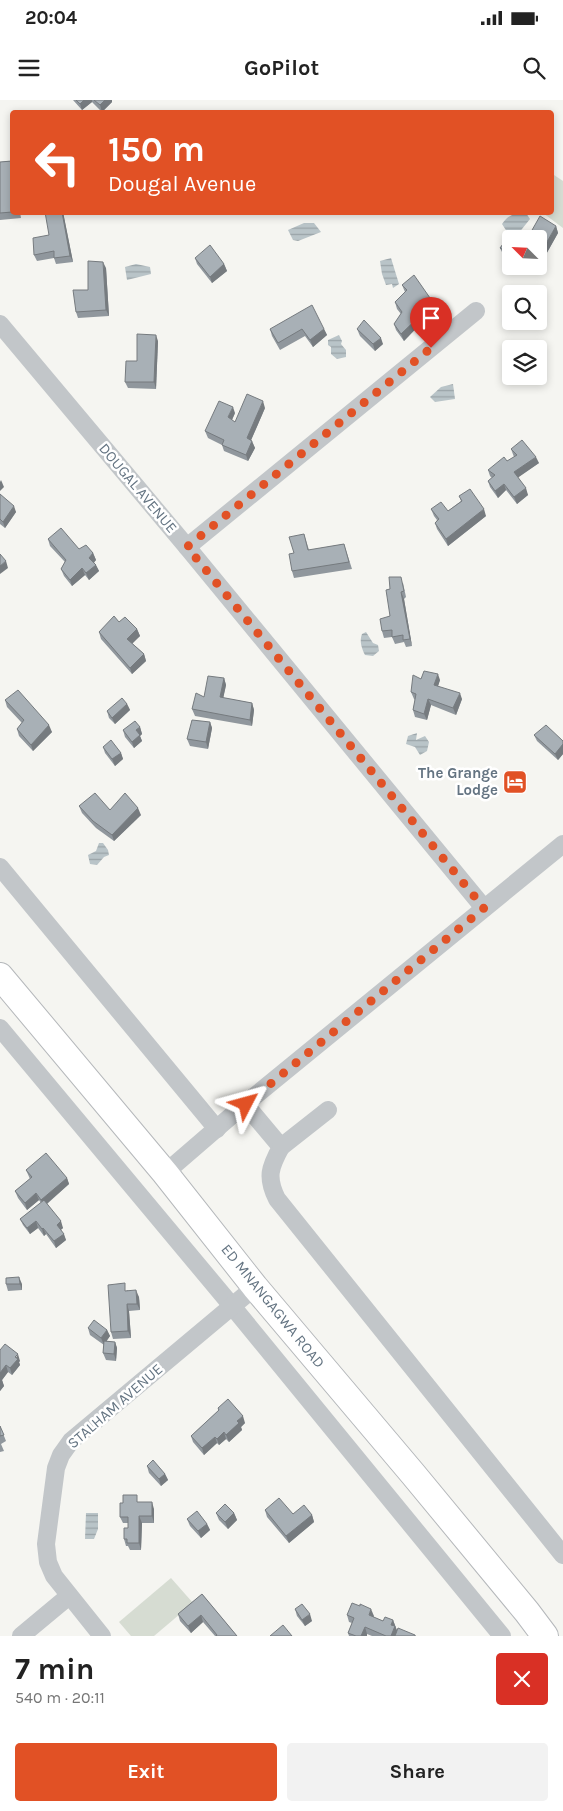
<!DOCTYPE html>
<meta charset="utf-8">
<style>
:root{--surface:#fff;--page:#f2f2f2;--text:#222;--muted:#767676;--accent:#e15125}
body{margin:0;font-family:Karla,sans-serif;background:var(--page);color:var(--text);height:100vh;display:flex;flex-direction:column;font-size:19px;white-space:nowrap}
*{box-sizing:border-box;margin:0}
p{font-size:16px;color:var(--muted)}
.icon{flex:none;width:28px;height:28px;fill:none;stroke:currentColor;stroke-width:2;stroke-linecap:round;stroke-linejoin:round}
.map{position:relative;height:1536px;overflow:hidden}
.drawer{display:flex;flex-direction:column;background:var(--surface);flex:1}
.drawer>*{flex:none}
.hud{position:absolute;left:10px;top:10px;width:544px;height:105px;border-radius:5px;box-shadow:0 2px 8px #0003;background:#e15125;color:#fff;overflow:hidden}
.needle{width:32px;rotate:294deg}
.tools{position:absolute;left:502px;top:130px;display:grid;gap:10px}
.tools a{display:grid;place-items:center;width:45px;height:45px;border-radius:5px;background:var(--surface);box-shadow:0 2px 8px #0003;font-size:25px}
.pin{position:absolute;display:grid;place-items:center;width:42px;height:42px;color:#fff;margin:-51px -21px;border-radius:50% 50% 50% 0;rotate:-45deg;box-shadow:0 0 5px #0007}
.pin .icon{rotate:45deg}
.me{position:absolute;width:55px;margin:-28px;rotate:51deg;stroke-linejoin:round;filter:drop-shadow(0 0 4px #0008)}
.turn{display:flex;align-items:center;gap:18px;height:105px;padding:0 15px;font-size:22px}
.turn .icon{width:65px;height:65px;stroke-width:2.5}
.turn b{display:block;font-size:35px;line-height:42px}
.round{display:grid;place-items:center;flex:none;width:52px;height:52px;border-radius:5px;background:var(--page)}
.summary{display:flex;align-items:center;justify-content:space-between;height:85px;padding:0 15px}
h1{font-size:30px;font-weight:700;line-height:38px}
.primary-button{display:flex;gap:10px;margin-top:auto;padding:10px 15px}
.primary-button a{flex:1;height:58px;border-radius:5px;background:var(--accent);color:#fff;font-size:20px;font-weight:700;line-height:58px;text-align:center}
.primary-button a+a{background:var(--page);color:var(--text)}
.status{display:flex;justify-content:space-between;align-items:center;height:35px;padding:0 25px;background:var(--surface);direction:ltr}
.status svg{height:14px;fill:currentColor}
header{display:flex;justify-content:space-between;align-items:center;height:65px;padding:0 15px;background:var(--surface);font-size:22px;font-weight:700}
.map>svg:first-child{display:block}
</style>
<div class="status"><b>20:04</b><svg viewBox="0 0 49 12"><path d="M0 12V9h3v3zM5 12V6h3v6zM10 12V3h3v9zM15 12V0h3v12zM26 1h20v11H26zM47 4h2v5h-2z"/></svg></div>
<header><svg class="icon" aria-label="menu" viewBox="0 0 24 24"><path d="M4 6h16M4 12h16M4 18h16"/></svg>GoPilot<svg class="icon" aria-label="search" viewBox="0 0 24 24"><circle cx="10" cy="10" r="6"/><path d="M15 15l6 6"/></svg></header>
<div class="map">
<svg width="563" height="1536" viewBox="0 0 563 1536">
<defs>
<pattern id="water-rules" width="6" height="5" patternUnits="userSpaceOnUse" patternTransform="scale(1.25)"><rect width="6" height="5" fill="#b9c4c8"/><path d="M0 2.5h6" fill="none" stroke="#9aa4a8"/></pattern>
</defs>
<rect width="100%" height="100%" fill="#f5f5f1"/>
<g fill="#d6dcd2">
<polygon points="551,73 563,81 563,128 543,113 551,112"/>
<polygon points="171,1478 193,1503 154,1536 131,1536 119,1522"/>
</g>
<g fill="url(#water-rules)">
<path d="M526,113l4,6 -12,15 -9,1 -7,-11c7,-10 12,-10 24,-11z"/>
<polygon points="304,123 314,123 321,132 298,141 293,140 288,130"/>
<polygon points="391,158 399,184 393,188 392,184 386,185 382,174 380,161"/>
<polygon points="136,164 150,167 151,174 127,180 125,167"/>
<polygon points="339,235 342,241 341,244 346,250 346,257 337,259 331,254 331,247 328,245 328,240"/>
<polygon points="453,284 455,299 435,302 430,297 441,287"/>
<path d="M366,532l7,11 5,2 1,6 -6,5 -8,-1c-3,-6 -6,-14 -3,-21z"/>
<polygon points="417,633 416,640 425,636 429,642 427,651 420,655 415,647 406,644 408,636"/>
<polygon points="99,743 103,743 108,750 109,755 104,757 97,765 90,764 88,755 96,751"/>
<polygon points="86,1413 98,1413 98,1429 94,1439 85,1439"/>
</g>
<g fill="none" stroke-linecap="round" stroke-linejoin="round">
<defs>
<polyline id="highway" points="0,876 165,1073 255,1187 413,1374 527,1512 545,1536"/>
</defs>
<use href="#highway" stroke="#b5b8bb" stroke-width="28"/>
<g stroke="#c2c6c9" stroke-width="18">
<polyline points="0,224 187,447 484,808"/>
<polyline points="187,447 476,211"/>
<polyline points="0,767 217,1029"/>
<polyline points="0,928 232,1206 502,1536"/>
<path d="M245,1004l36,43c-11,20 -15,30 -4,52l286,356"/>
<polyline points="281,1047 328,1010"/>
<polyline points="165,1073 245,1004 563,744"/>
<polyline points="21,1536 69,1496"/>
<polyline points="102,1536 54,1476 48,1462 46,1444 56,1368 61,1355 71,1341 255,1187"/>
</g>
<use href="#highway" stroke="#fff" stroke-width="26"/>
</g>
<g fill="#90979d">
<polygon points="73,0 112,0 112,2 102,12 92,2 82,10"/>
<polygon points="12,61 12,112 20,112 21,118 0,120 0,62"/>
<polygon points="63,112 73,162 56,164 54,158 37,161 34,155 49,135"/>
<polygon points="556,126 558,133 535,174 522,166 539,166"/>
<polygon points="511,139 511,160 503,154 500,148"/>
<polygon points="195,158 224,164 227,171 212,183 197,164"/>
<polygon points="106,168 109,216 78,218 76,212 88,190"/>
<polygon points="402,185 437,208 439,214 426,218 404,241 396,230 394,224 401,214 397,209 395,202 405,192"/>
<polygon points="270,229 324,229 327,235 313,247 305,236 280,250 272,236"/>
<polygon points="357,229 383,244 375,251 360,236"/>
<polygon points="158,241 156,289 128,288 125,282 137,261"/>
<polygon points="265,308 251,340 255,348 248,361 224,351 222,345 208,338 205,331 235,313 232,320 235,322"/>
<polygon points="511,349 539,363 518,377 528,395 517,404 506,390 498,398 490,387 488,381 492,378 490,376 488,370 507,361 514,357"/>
<polygon points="0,394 16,412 5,428 0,424"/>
<polygon points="459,396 486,416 448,446 437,429 435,423 437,420 434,416 431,409 448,411 461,401"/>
<polygon points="304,434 309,450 344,444 352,469 294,478 292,471 294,453"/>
<polygon points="48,439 79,449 93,453 96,460 94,462 99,471 89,480 85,475 72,486 64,476 61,469 65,462 50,446"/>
<polygon points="403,483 406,497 404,499 412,546 406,547 404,542 395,544 392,537 384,538 382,531 390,516 390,489"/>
<polygon points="119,522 137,529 140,536 132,543 144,554 146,561 132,574 101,539 99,532"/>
<polygon points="224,578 226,585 223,598 252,603 254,610 252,626 195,616 192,609"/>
<polygon points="421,579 440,580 438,586 462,599 456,615 431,605 427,620 415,617 413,610 415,600 414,599 411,592"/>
<polygon points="5,600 52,632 33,651 19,636 17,629 22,623 7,607"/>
<polygon points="127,604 130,610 115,624 109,618 107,611"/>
<polygon points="210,622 212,628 208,649 190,646 187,639"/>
<polygon points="140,627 142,634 140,636 142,641 134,648 125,637 123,630"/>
<polygon points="534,635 563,641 563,654 558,660 537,641"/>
<polygon points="103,647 121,653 123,659 115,666 105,653"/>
<polygon points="79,706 110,710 141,715 114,741 96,728 82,713"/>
<polygon points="26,1070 67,1078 69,1084 47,1104 63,1128 61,1130 66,1140 56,1148 46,1134 44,1136 38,1128 30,1134 23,1125 20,1119 41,1103 39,1100 27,1110 18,1098 15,1091 30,1079"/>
<polygon points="6,1184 22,1184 22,1190 8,1191"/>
<polygon points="127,1190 139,1197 140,1210 129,1211 131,1238 113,1239 111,1232"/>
<polygon points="88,1228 107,1230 110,1236 106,1241 115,1242 117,1248 116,1261 106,1260 103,1253 104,1245 90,1235"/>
<polygon points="0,1250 20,1261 19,1262 20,1265 12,1275 8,1272 2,1280 4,1286 0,1291"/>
<polygon points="218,1308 245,1323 241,1327 242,1330 229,1342 226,1339 219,1345 217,1343 204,1355 193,1342 191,1336 218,1311"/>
<polygon points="0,1326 6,1341 1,1344 4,1351 0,1352"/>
<polygon points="147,1366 165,1374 168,1380 161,1386 149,1373"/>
<polygon points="140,1402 154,1409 154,1423 142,1423 141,1450 130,1450 128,1446 126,1446 124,1439 128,1428 128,1423 123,1423 120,1417"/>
<polygon points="265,1410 293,1414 312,1415 314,1422 289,1443 267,1417"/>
<polygon points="216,1413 234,1413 237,1420 228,1429 219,1420"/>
<polygon points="187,1419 207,1424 210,1430 201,1438 190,1426"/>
<polygon points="202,1494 237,1536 215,1536 203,1522 191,1533 180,1521 178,1514"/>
<polygon points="295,1509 312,1521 305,1526 297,1516"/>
<polygon points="347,1515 374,1516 373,1517 383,1521 393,1520 397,1531 415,1535 416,1536 372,1536 367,1534 367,1536 349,1536 348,1533 352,1523 349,1522"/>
</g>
<g fill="#767b7f">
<polygon points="84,0 92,0 92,2 82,10 80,4"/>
<polygon points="105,0 112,0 112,2 102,12 100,5"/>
<polygon points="62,112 63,112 73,162 70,156"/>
<polygon points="556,126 558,133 535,174 532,167 533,166 539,166 539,156"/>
<polygon points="103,162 106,168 109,216 106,210"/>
<polygon points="224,164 227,171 212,183 210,177"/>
<polygon points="424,212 426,218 404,241 401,234"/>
<polygon points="324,229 327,235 313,247 310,240"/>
<polygon points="156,235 158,241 156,289 154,282"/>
<polygon points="381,238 383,244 375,251 373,244"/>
<polygon points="263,301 265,308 249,345 247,338"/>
<polygon points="233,307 235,313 230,324 228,317"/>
<polygon points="252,341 255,348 248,361 246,355"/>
<polygon points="536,357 539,363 516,379 514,372"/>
<polygon points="1,380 4,387 0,391 0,382"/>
<polygon points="504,384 506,390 498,398 495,391"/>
<polygon points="526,388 528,395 517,404 514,397"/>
<polygon points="14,406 16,412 5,428 3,422"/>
<polygon points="484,409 486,416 448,446 446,439"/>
<polygon points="93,453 96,460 92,465 89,458"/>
<polygon points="6,461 8,468 0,474 0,466"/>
<polygon points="96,465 99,471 89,480 86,473"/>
<polygon points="82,468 85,475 72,486 70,480"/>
<polygon points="401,492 404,499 412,546 410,539"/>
<polygon points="137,529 140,536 130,546 127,539"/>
<polygon points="144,554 146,561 132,574 130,568"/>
<polygon points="438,574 440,580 436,592 434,585"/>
<polygon points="224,578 226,585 222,604 220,597"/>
<polygon points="460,593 462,599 456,615 453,608"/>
<polygon points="428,599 431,605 427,620 424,614"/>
<polygon points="252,603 254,610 252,626 250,620"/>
<polygon points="127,604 130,610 115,624 112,618"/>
<polygon points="210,622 212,628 208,649 206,642"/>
<polygon points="49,625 52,632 33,651 31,645"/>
<polygon points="140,627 142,634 140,636 142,641 134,648 132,642 136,630"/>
<polygon points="563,644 563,654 558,660 555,654"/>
<polygon points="121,653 123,659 115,666 112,659"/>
<polygon points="138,708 141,715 114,741 112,735"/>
<polygon points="67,1078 69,1084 44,1106 41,1100"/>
<polygon points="36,1093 39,1100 27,1110 25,1103"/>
<polygon points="36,1121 38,1128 30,1134 27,1128"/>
<polygon points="61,1121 63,1128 59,1131 57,1125"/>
<polygon points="43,1128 46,1134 44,1136 42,1129"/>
<polygon points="64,1134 66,1140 56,1148 54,1141"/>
<polygon points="19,1177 22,1184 22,1190 20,1184"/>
<polygon points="136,1190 139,1197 140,1210 137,1204"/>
<polygon points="127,1204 129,1211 131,1238 128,1231"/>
<polygon points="107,1230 110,1236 104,1245 101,1238"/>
<polygon points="115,1242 117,1248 116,1261 114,1254"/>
<polygon points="18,1254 20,1261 19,1262 20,1265 12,1275 10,1268"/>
<polygon points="6,1265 8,1272 2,1280 4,1286 0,1291 0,1273"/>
<polygon points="243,1316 245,1323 241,1327 242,1330 229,1342 226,1335 237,1321"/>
<polygon points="224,1332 226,1339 219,1345 217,1339"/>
<polygon points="215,1337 217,1343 204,1355 202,1348"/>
<polygon points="165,1374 168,1380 161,1386 159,1379"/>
<polygon points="152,1402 154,1409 154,1423 152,1416"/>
<polygon points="234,1413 237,1420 228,1429 225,1422"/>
<polygon points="312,1415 314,1422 289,1443 286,1436"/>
<polygon points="139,1416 142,1423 141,1450 139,1443"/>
<polygon points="207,1424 210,1430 201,1438 198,1431"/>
<polygon points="371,1509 374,1516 371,1522 369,1515"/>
<polygon points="310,1514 312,1521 305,1526 302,1520"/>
<polygon points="201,1515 203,1522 191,1533 188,1526"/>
<polygon points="393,1520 398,1533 396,1536 391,1536 391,1525"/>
<polygon points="365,1527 367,1534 367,1536 361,1536"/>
</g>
<g fill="#a8b0b6" stroke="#767b7f">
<polygon points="76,0 84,0 80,4"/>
<polygon points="94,0 105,0 100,5"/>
<polygon points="12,61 12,112 0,113 0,62"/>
<polygon points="45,112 62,112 70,156 54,158 54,151 34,155 33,138 49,135"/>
<polygon points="540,116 556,126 539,156 539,139 527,139"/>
<polygon points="511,133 521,139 511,139 511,154 500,148"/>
<polygon points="210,145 224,164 210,177 195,158"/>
<polygon points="88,161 103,162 106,210 76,212 73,190 88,190"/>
<polygon points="414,175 437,208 424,212 401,234 394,224 402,212 395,202 407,190 402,185"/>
<polygon points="312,205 324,229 310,240 302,229 278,243 270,229"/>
<polygon points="364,220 381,238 373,244 357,229"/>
<polygon points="137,234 156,235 154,282 125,282 126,261 137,261"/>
<polygon points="247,294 263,301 247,338 252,341 246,355 222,345 224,340 205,331 219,301 233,307 228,317 235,322"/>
<polygon points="522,340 536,357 514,372 526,388 514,397 504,384 495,391 488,381 495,375 488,370 504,357 507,361 517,355 511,349"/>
<polygon points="470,389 484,409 446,439 435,423 439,419 431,409 441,402 448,411 462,401 459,396"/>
<polygon points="0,394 14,406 3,422 0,419"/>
<polygon points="61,428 79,449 86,445 93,453 89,458 96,465 86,473 82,468 70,480 61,469 66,460 48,439"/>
<polygon points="304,434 308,450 344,444 349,462 292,471 289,454 294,453 289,437"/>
<polygon points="0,454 6,461 0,466"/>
<polygon points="389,477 401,477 404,491 401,492 410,539 403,540 403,535 392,537 392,530 382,531 380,519 390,516 386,490 390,489"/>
<polygon points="114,516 119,522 125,517 137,529 127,539 144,554 130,568 99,532"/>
<polygon points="424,571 438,574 434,585 460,593 453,608 428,599 424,614 413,610 416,594 411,592 413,575 421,579"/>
<polygon points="208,576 224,578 220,597 252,603 250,620 192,609 196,593 204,597"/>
<polygon points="18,590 49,625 31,645 17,629 24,620 5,600"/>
<polygon points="122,598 127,604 112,618 107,611"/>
<polygon points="192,620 210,622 206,642 187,639"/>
<polygon points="135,621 140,627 136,630 140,635 132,642 123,630"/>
<polygon points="546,625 563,641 563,644 555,654 534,635"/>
<polygon points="111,640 121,653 112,659 103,647"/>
<polygon points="95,693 110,710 125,693 138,708 112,735 93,721 79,706"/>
<polygon points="46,1053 67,1078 41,1100 36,1093 25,1103 15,1091 32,1077 26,1070"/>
<polygon points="44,1100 61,1121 57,1125 64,1134 54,1141 43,1128 42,1129 36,1121 27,1128 20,1119"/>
<polygon points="19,1177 20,1184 6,1184 6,1178"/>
<polygon points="125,1183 125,1191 136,1190 137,1204 127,1204 128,1231 111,1232 108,1185"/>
<polygon points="94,1220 107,1230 101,1238 88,1228"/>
<polygon points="104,1241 115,1242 114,1254 103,1253"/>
<polygon points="5,1244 18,1254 15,1257 18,1259 10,1268 6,1265 0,1273 0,1250"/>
<polygon points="228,1299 243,1316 237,1321 239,1323 226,1335 224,1332 217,1339 215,1337 202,1348 191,1336 219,1310 218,1308"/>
<polygon points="0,1326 4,1335 0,1336"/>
<polygon points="153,1360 165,1374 159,1379 147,1366"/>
<polygon points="123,1395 137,1395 137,1402 152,1402 152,1416 139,1416 139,1443 127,1443 127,1439 124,1439 124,1428 128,1428 128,1417 120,1417 120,1403 123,1403"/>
<polygon points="279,1398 293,1414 304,1405 312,1415 286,1436 265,1410"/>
<polygon points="225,1404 234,1413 225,1422 216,1413"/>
<polygon points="197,1411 207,1424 198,1431 187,1419"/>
<polygon points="202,1494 237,1536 216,1536 217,1535 201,1515 188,1526 178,1514"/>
<polygon points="352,1503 360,1506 360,1504 371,1509 369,1515 383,1521 385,1517 393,1520 391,1525 395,1526 391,1536 386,1536 365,1527 361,1536 356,1536 348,1533 354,1518 347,1515"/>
<polygon points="302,1504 310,1514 302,1520 295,1509"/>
<polygon points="283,1525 292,1536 270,1536"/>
<polygon points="398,1528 415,1535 415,1536 395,1536"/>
</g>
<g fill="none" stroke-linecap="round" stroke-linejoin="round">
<polyline stroke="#e15125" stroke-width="9" stroke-dasharray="0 16.2" points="246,1004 484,808 187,447 431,248"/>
</g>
<defs>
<symbol id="hotel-square" viewBox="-11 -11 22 22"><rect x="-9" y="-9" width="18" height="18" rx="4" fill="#e15125" stroke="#fff"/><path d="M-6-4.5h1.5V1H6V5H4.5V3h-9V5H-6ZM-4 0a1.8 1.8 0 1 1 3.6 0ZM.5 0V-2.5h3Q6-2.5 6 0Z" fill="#fff"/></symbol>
</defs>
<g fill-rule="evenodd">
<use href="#hotel-square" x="501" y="668" width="28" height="28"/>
</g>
<g text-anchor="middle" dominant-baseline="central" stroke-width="5" stroke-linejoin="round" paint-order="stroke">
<g font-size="15" fill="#647482" stroke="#fff">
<text transform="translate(138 388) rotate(50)">DOUGAL AVENUE</text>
<text transform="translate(273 1206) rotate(51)">ED MNANGAGWA ROAD</text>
<text transform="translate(115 1306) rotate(-41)">STALHAM AVENUE</text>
</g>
<g font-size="15" font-weight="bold" fill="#647482" stroke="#fff" text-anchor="end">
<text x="498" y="673">The Grange<tspan x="498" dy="17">Lodge</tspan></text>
</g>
</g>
</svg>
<div class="tools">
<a><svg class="needle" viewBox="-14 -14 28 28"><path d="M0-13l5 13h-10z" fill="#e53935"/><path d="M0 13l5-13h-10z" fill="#767676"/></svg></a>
<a><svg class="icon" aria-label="search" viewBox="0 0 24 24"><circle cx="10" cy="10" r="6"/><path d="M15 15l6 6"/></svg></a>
<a><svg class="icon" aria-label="layers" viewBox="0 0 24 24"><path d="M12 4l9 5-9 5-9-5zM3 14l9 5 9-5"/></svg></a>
</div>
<div class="pin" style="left:431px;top:248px;background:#d93025"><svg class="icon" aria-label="arrive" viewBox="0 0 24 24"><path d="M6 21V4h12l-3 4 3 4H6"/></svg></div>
<svg class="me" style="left:246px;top:1004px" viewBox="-20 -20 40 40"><path d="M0-17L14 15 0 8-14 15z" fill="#e15125" stroke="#fff" stroke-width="4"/></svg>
<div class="hud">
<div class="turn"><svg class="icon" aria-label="left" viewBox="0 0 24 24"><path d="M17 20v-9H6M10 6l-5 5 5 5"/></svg><div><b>150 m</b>Dougal Avenue</div></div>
</div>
</div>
<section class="drawer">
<div class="summary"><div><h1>7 min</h1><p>540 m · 20:11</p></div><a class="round" style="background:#d93025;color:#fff"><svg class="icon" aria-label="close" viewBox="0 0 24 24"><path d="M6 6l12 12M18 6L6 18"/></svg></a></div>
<div class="primary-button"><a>Exit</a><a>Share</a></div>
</section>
